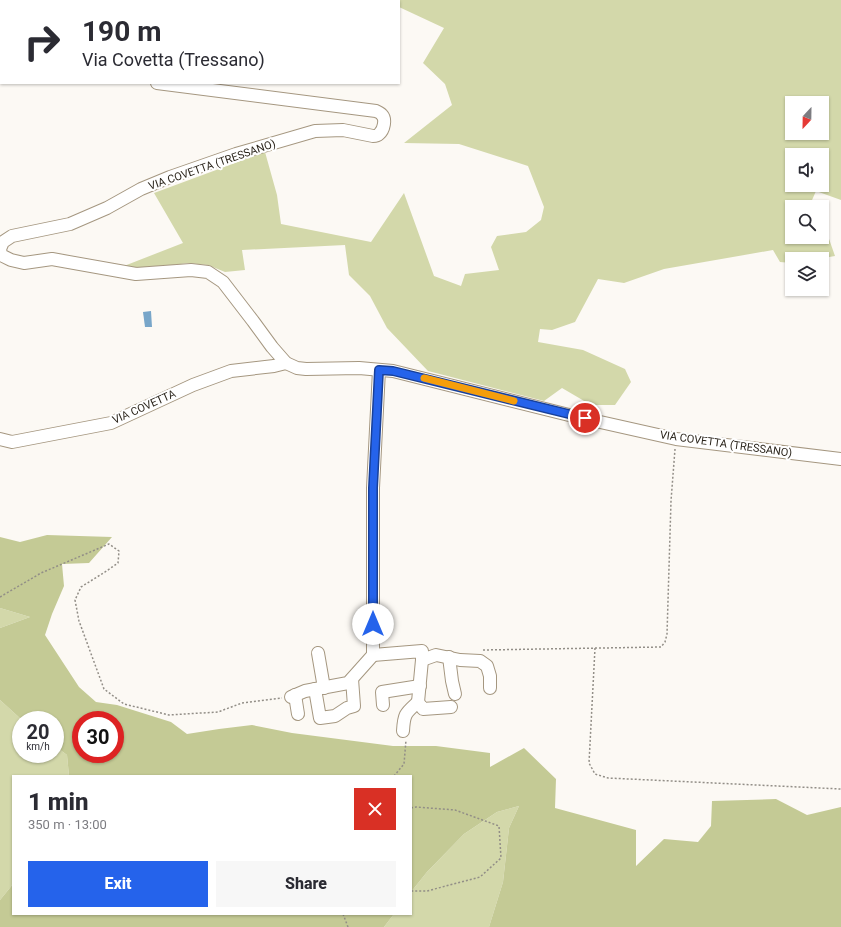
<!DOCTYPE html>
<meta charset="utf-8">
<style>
:root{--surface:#fff;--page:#f7f7f7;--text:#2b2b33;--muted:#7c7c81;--accent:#2563eb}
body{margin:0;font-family:Roboto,sans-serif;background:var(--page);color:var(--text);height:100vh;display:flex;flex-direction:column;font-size:15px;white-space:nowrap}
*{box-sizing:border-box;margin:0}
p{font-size:13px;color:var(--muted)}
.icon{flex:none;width:22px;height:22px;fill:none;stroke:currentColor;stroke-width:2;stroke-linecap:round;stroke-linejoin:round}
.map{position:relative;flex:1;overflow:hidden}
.details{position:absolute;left:12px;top:775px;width:400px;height:140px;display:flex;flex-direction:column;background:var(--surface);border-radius:0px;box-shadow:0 1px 3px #0004}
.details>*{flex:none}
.hud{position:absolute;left:0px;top:0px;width:400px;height:84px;box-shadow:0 1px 3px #0004;background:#fff;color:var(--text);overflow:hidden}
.needle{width:26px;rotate:202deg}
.buttons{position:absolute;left:785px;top:96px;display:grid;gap:8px}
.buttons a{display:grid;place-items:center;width:44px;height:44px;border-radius:0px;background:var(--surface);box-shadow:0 1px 3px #0004;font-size:20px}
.speed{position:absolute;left:12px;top:711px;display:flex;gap:8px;font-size:20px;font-weight:700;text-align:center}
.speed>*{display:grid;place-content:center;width:52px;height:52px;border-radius:50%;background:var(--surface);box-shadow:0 1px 3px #0004;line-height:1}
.speed small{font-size:10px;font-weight:400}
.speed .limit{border:6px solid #d22;background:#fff;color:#111}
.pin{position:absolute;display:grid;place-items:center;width:34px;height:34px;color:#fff;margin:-17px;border:2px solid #fff;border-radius:50%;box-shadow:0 1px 4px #0007}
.me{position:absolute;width:44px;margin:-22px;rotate:0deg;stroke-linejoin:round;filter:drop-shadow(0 0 3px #0008)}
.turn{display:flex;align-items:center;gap:14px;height:84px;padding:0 16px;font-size:18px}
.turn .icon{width:52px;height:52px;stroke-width:2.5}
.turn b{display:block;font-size:28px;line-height:34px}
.round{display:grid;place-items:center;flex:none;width:42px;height:42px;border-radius:0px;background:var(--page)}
.summary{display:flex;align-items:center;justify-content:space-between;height:68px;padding:0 16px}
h1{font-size:24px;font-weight:800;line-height:30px}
.primary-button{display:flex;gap:8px;margin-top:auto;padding:8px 16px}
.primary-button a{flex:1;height:46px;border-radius:0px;background:var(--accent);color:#fff;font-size:16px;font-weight:800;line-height:46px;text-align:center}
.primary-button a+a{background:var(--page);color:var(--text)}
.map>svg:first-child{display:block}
</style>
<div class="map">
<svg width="841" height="927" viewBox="0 0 841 927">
<rect width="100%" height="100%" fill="#fcf9f4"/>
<g fill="#d3d8aa" fill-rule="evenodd">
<path d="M385,0h456v200l-25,-9 -7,16h-17v30h30v-18l13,37 -17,3h-26v4l-12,-1 -7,-12 -109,19 -40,14 -26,-4 -23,43 -23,8 -12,-1 -2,13 45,8 42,19 6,13 -16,23h-24l-29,-17 -18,13 -116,-30 -41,-43 -17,-32 -21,-21 -4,-30 -103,5 3,20 -20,2 -17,-7 -20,-2 -52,7 -12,-4 59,-23 -29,-50 111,-41 12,43 4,29 90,18 33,-49 30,83 27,10 4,-12 34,-4 -8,-23 6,-11 29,-4 15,-12 3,-13 -16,-41 -69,-22 -55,-1 48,-38 -7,-21 -22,-21 21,-35 -45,-21v-6h-12zM792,103h30v30h-30zM792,155h30v30h-30z"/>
<polygon points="0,608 30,617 0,628"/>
<polygon points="0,700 22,720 21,754 55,754 55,746 67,755 69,776 13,776 13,884 0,900"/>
<polygon points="519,806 509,828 503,882 489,927 384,927 394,914 411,914 411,892 427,872 464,834 497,812"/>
</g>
<g fill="#c4ca95" fill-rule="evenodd">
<path d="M47,535l65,2 -23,26 -27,1 2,22 -12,28 -7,21 34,52 17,15 21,3 54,17 16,12 32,-5 33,-4 40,8 101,13h43l54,7v14l34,-19 32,31 -1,29 81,22v36l28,-27 34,3 13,-16 1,-25 64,-2 31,16 34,-8v120h-352l14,-45 6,-54 10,-22 -22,6 -33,22 -37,38 -16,20v-116h-342l-2,-21 -12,-9v-26h-33l-22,-20v-72l30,-11 -30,-9v-71l20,5zM81,720h34v34h-34z"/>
<polygon points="13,884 13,914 394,914 384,927 0,927 0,900"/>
</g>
<polygon fill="#78a6c9" points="151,311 152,327 145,327 143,312"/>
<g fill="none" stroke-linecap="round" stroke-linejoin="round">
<defs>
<g id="minor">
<polyline points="0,12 1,12"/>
<path d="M157,83l219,28c2,1 5,2 6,4 4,4 2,15 -3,19 -2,2 -3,2 -6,2l-30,-6 -28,1 -79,23 -66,23 -29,12 -34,19 -37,16 -58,12 -9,6 -3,7 1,6 10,5 13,3 28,-4 84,15 55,-4 17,2 15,10 30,39 19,26 14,16 11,5 9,1 53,-1 34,3 176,44 107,24 165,20"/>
<polyline points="379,370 373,488 373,655 422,651 422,660 418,702 423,709 451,707"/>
<polyline points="0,439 12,442 111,423 193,385 231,371 274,366 286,363"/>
<polyline points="318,653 324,688"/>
<polyline points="449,657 452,681 455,694"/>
<polyline points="422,660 436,655 460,660 480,661 487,666 490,676 490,688"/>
<polyline points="315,689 320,718 335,716 347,708 354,706 352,679"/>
<polyline points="295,695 298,714"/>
<polyline points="291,697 305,691 348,683 373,655"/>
<polyline points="383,705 382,692 420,686"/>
<path d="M403,731c1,-18 3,-18 15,-29"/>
</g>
</defs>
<use href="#minor" stroke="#a59780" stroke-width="14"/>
<g stroke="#928e87" stroke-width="1.5" stroke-dasharray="2 2" stroke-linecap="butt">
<polyline points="90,0 94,1"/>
<polyline points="366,1 369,0"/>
<polyline points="0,597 41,573 109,544 119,551 118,563 105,572 81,587 75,600 79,621 104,689 124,704 169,715 218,712 242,703 282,698"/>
<polyline points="595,648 589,763 595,774 608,778 841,789"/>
<polyline points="483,650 661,647 665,642 667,634 671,501 675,449"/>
<polyline points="394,776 404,764 406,740"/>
<polyline points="411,808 416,807 455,810 499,826 501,858 480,877 427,891 411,891"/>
<polyline points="343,914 348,927"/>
</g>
<use href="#minor" stroke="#fff" stroke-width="12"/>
</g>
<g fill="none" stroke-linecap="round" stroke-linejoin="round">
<defs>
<polyline id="route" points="373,624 373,488 379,370 393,371 585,418"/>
</defs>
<use href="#route" stroke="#184099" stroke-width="10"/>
<use href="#route" stroke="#2563eb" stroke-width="7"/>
<polyline stroke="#f59e0b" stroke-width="7" points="424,378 514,401"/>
</g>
<g text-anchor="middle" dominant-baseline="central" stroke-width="4" stroke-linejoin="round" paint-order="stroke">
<g font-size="11" fill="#2b251c" stroke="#fff">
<text transform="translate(212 165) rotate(-19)">VIA COVETTA (TRESSANO)</text>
<text transform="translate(144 407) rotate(-24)">VIA COVETTA</text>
<text transform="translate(726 444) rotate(8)">VIA COVETTA (TRESSANO)</text>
</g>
</g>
</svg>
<div class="buttons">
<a><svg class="needle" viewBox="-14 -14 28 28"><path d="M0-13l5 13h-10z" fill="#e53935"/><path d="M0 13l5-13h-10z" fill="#7c7c81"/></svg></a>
<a><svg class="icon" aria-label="sound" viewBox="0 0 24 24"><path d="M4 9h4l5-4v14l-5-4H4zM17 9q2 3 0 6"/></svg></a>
<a><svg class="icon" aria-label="search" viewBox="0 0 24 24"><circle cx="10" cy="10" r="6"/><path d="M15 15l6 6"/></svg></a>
<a><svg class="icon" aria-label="layers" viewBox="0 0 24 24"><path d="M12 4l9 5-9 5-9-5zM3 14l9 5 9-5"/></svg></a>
</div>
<div class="speed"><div>20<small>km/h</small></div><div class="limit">30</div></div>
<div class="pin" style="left:585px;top:418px;background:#d93025"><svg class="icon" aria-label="arrive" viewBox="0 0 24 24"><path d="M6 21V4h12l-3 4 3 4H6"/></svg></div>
<svg class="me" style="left:373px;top:624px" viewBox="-20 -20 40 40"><circle r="19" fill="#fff"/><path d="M0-13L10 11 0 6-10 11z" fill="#2563eb"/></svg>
<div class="hud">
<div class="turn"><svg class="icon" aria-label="right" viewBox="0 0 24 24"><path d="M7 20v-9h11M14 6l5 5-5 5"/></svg><div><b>190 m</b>Via Covetta (Tressano)</div></div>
</div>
<section class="details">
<div class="summary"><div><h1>1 min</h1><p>350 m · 13:00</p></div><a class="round" style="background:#d93025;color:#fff"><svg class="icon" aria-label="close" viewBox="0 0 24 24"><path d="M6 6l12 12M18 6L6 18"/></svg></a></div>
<div class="primary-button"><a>Exit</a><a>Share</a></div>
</section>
</div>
